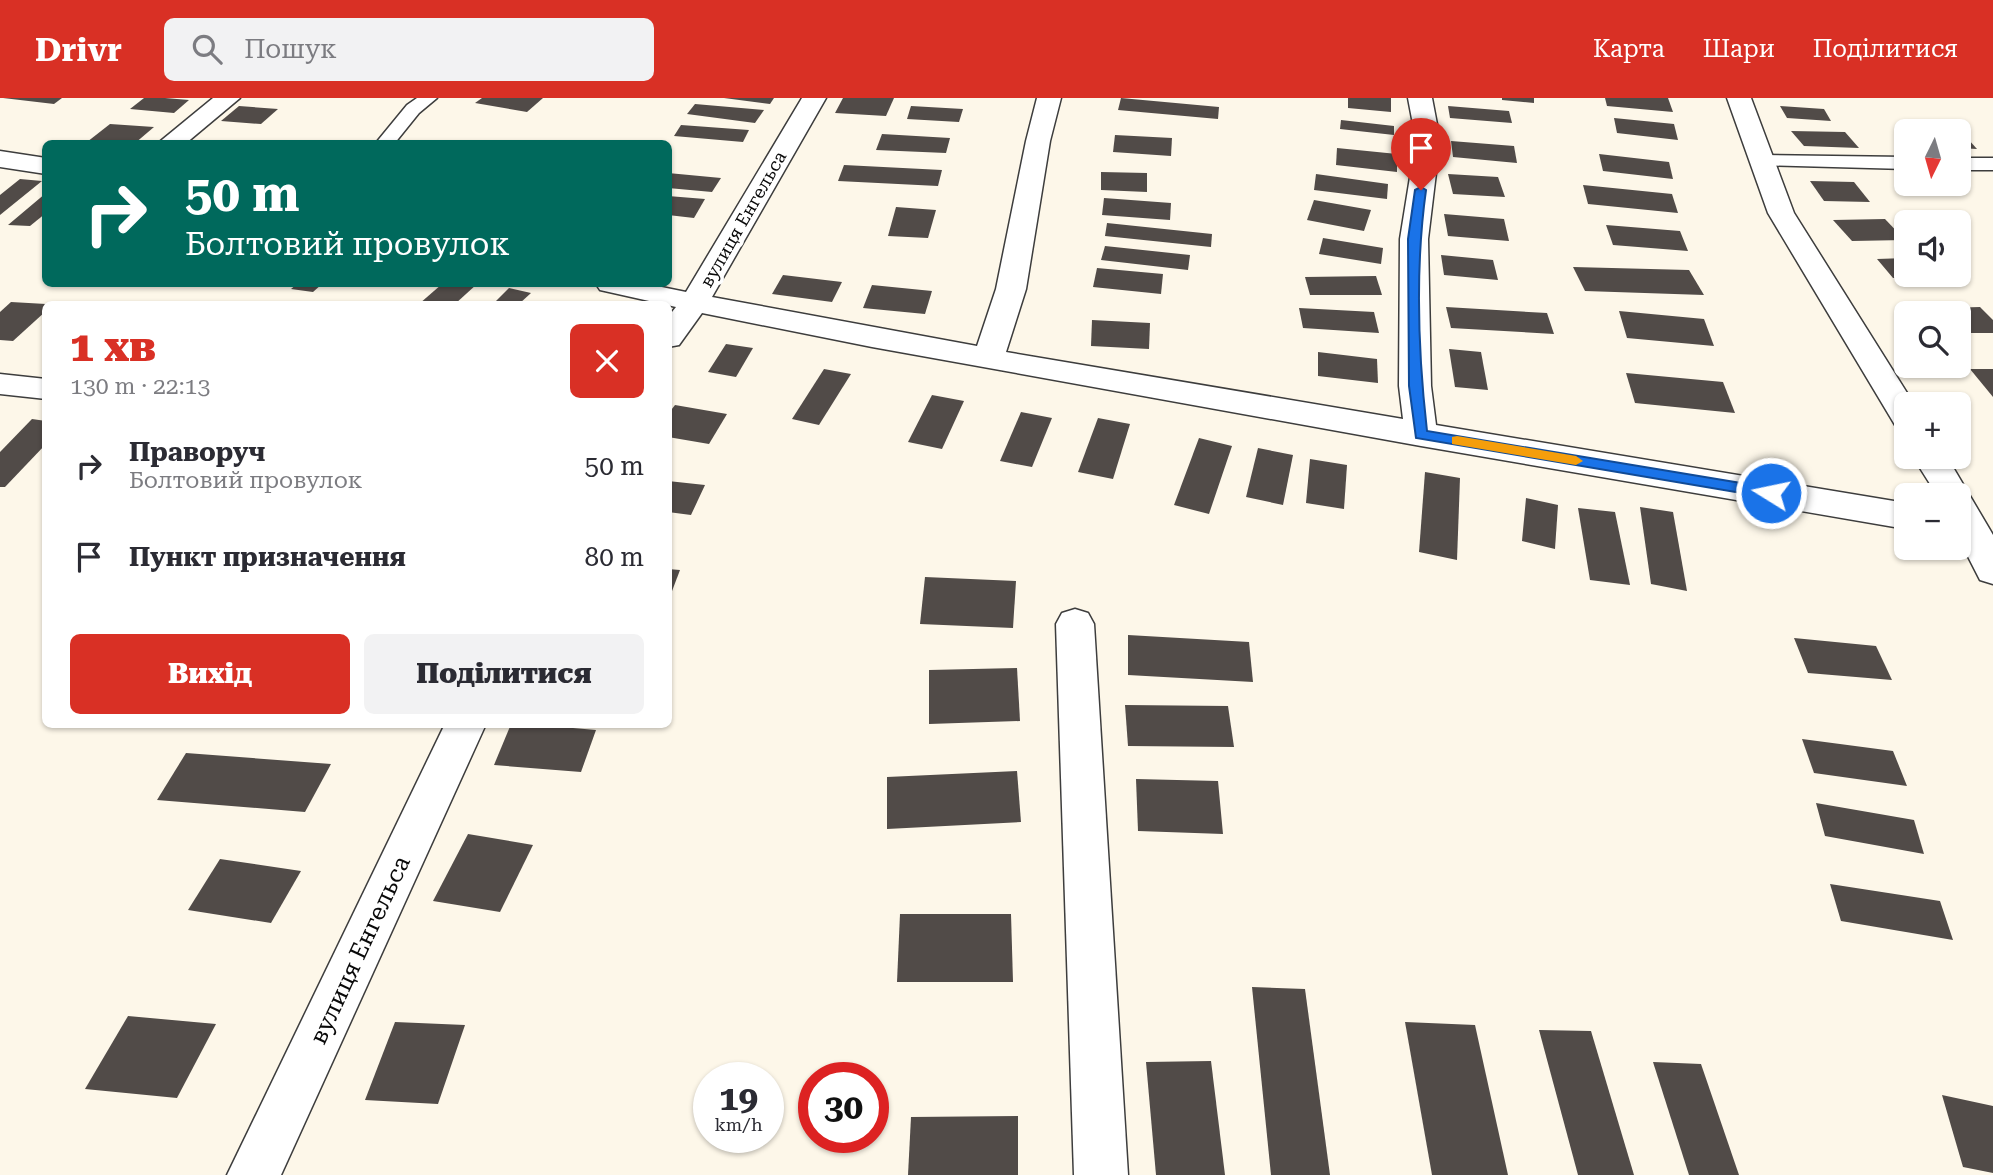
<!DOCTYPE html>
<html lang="uk">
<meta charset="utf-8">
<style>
:root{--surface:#fff;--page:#f2f2f3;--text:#2b2b33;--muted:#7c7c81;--accent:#d93025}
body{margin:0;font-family:"Roboto Serif",serif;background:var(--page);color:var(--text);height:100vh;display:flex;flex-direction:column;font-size:26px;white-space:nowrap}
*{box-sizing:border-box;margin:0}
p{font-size:23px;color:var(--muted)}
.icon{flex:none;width:38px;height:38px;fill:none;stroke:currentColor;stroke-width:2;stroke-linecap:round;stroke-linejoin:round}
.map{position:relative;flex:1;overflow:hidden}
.details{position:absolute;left:42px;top:203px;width:630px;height:427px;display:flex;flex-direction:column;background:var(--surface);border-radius:10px;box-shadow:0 2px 5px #0004}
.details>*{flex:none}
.banner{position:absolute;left:42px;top:42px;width:630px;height:147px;border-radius:10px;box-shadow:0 2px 5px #0004;background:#00695c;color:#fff;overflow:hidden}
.needle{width:46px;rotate:185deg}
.fabs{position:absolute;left:1894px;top:21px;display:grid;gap:14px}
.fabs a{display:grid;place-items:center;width:77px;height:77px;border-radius:10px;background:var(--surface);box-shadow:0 2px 5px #0004;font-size:35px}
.speed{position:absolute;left:693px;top:964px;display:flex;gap:14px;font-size:35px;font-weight:700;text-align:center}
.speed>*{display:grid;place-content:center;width:91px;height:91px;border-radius:50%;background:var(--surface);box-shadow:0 2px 5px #0004;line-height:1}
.speed small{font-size:18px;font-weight:400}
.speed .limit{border:10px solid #d22;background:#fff;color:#111}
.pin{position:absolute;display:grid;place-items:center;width:60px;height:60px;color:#fff;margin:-72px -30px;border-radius:50% 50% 50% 0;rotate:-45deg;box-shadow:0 0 7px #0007}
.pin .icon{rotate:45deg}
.me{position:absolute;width:77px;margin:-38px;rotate:280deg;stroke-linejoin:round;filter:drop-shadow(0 0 5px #0008)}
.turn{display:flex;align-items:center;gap:24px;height:147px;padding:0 28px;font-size:32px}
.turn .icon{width:91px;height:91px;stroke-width:2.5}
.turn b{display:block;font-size:49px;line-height:60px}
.round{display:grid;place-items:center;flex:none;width:74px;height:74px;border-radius:10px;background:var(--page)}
.head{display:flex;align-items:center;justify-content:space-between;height:119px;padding:0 28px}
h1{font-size:42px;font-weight:800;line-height:52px;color:var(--accent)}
.primary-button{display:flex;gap:14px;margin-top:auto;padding:14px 28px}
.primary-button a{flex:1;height:80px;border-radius:10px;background:var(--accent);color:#fff;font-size:28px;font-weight:800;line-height:80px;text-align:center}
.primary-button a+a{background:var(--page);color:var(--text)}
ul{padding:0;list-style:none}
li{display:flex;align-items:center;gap:21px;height:91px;padding:0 28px}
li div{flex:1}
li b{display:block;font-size:26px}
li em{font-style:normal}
header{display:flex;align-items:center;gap:42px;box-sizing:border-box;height:98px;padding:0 35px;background:var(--accent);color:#fff}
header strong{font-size:33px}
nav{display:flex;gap:38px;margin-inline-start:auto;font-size:24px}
.search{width:490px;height:63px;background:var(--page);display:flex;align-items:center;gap:18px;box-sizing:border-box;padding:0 24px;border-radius:10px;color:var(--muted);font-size:26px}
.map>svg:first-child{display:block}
</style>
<header>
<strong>Drivr</strong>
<div class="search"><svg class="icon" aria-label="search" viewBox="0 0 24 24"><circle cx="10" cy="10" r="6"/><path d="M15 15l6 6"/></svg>Пошук</div>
<nav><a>Карта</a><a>Шари</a><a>Поділитися</a></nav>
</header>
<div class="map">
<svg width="1993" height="1077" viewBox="0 0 1993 1077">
<rect width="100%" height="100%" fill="#fdf7e9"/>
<g fill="#514b48">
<polygon points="3,0 62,0 54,6"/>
<polygon points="144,0 165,0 189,2 174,15 130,11"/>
<polygon points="482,0 543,0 527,14 475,5"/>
<polygon points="724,0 774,0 770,6"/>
<polygon points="843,0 894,0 886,18 835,15"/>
<polygon points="1121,0 1219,9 1218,21 1118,12"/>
<polygon points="1348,0 1391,0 1391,14 1348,10"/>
<polygon points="1502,0 1534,0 1534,5 1502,2"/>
<polygon points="1605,0 1668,0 1673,14 1607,8"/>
<polygon points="695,6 764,12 755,25 687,16"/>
<polygon points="239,8 278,11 261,26 221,23"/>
<polygon points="911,8 963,11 959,24 907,21"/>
<polygon points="1448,8 1509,13 1512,25 1450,20"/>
<polygon points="1780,8 1824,11 1831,23 1787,20"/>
<polygon points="1614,20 1674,26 1678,42 1617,35"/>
<polygon points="1341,22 1394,28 1394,37 1340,31"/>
<polygon points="110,26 154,29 134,46 87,44"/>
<polygon points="681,27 749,32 743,44 674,38"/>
<polygon points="1958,32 1960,32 1977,51 1958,50"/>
<polygon points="1791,33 1845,34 1859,50 1804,48"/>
<polygon points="882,36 950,40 946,55 876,52"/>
<polygon points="1115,37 1172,40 1171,58 1113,54"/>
<polygon points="1451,43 1514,48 1517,65 1453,59"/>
<polygon points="1337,50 1397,56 1397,74 1336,67"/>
<polygon points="1599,56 1669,64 1673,81 1603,73"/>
<polygon points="844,67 942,72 938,88 838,83"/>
<polygon points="1101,74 1147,75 1147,94 1101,92"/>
<polygon points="668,75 721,80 712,94 668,90"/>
<polygon points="1316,76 1388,86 1387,101 1314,92"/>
<polygon points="1448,76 1498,79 1505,99 1453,96"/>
<polygon points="20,81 42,83 0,117 0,97"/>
<polygon points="1810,83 1854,84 1870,104 1824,103"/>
<polygon points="1583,87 1672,96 1678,115 1588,106"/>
<polygon points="46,95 46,115 30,128 8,127"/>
<polygon points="668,98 705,101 694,120 668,117"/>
<polygon points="1104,100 1171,105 1170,122 1102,117"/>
<polygon points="1314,102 1371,112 1364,133 1307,122"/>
<polygon points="896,109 936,112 928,140 888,138"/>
<polygon points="1444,116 1504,121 1509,143 1448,138"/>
<polygon points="1885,121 1905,142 1852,143 1833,122"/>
<polygon points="1107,125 1212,136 1211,149 1105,138"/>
<polygon points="1606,127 1680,133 1688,153 1613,147"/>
<polygon points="1323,140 1383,150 1381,166 1319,156"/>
<polygon points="1105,148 1190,157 1188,172 1101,162"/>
<polygon points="1441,157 1493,162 1498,182 1444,177"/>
<polygon points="1906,160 1906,177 1937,177 1937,179 1893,180 1877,161"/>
<polygon points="1573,169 1689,172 1704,197 1585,193"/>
<polygon points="1097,170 1163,176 1161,196 1093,189"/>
<polygon points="783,177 842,184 832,204 772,196"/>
<polygon points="1376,178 1382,197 1310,197 1305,179"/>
<polygon points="297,186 322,186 313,194 291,191"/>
<polygon points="442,186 477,186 455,206 419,206"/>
<polygon points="872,187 932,193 925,216 863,210"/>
<polygon points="509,190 531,195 519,206 493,206"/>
<polygon points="11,204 46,206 46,213 13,243 0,242 0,214"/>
<polygon points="1446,209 1547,215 1554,236 1451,230"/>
<polygon points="1980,209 1993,222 1993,235 1958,235 1958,215 1914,215 1910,211"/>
<polygon points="1299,210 1374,214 1379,235 1303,230"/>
<polygon points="1619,213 1704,221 1714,248 1627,240"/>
<polygon points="1092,222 1150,225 1149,251 1091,248"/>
<polygon points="726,246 753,250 736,279 708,274"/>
<polygon points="1449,251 1481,254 1488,292 1455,289"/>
<polygon points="1318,254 1377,261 1378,285 1318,278"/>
<polygon points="824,271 851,276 819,327 792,321"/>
<polygon points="1970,271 1993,271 1993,299"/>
<polygon points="1626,275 1723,284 1735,315 1635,305"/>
<polygon points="932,297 964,303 942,351 908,344"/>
<polygon points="675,307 727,316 709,346 668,339 668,316"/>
<polygon points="1021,314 1052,320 1032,369 1000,363"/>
<polygon points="1098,320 1130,326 1113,381 1078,374"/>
<polygon points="32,321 46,323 46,346 5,389 0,389 0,354"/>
<polygon points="1199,340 1232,348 1209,416 1174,407"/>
<polygon points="1258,350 1293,357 1283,407 1246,399"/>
<polygon points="1310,361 1347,367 1344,411 1306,405"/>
<polygon points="1425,374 1460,380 1457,462 1419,454"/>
<polygon points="668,383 705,387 691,417 668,414"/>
<polygon points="1526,400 1558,407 1555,451 1522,443"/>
<polygon points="1640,409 1673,414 1687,493 1651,486"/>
<polygon points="1578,410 1615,414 1630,487 1590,482"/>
<polygon points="668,471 680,472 669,501 668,501"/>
<polygon points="925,479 1016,483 1013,530 920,526"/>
<polygon points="1128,537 1249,544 1253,584 1128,577"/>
<polygon points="1794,540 1876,548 1892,582 1808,575"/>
<polygon points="1017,570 1020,623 929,626 929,572"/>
<polygon points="1125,607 1228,608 1234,649 1128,648"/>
<polygon points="511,626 527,626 596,632 581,674 494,667"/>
<polygon points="1802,641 1893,653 1907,688 1814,675"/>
<polygon points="186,655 331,666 305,714 157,702"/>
<polygon points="1017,673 1021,724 887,731 887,679"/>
<polygon points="1136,681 1218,683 1223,736 1138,733"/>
<polygon points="1816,705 1914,722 1924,756 1825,738"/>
<polygon points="468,736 533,747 500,814 433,803"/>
<polygon points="220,761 301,773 271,825 188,812"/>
<polygon points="1830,786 1940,803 1953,842 1841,823"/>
<polygon points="900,816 1011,816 1013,884 897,884"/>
<polygon points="1252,889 1305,891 1330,1077 1271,1077"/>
<polygon points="128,918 216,926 177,1000 85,991"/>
<polygon points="395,924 465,927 438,1006 365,1002"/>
<polygon points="1405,924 1475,927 1508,1077 1432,1077"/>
<polygon points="1539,932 1591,933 1634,1077 1578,1077"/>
<polygon points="1211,963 1225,1077 1156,1077 1146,964"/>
<polygon points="1653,964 1701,966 1739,1077 1689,1077"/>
<polygon points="1942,997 1993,1008 1993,1075 1963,1069"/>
<polygon points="1018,1018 1018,1077 908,1077 911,1019"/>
</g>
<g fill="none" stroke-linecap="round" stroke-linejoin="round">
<defs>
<g id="service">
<polygon points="417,0 437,0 419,15 394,46 375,46 407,7"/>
<polygon points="1762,57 1906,59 1906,71 1755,67 1753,63"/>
<rect x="1958" y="60" width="35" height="12"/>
</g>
<g id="minor">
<polygon points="213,0 240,0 185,46 157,46"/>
<polygon points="802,0 826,0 712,199 977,248 996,191 1026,43 1037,0 1061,0 1050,43 1026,191 1006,254 1403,321 1399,288 1400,141 1416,42 1408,0 1432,0 1440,42 1428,141 1431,288 1436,327 1906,405 1906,431 1421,348 872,249 702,215 679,247 668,249 668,219 676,209 600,192 596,186 647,186 686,194"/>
<polygon points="1727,0 1751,0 1794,115 1914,306 1906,306 1906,330 1895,327 1768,115"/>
<polygon points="0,53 46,60 46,76 0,69"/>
<polygon points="0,276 46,281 46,301 0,296"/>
<polygon points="1913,359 1947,359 1993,437 1993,486 1980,482 1958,439 1958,397 1937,397"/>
<polygon points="1075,511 1088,515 1094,526 1128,1077 1074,1077 1056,526 1062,515"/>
<polygon points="445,626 486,626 281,1077 227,1077"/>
</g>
</defs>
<use href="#service" stroke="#3d3d3d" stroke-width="3"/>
<use href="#minor" stroke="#3d3d3d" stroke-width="3"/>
<use href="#service" fill="#fff" fill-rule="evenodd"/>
<use href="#minor" fill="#fff" fill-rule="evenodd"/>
</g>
<path fill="#1a73e8" stroke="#114b97" stroke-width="2" d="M1421,89l5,3c-11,79 -8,162 1,241l344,57 5,2v7l-5,1 -355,-60 -7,-52 -1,-147 7,-49z"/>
<polygon fill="#f59e0b" points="1457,338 1576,358 1583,363 1576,367 1452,346 1452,339"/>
<g text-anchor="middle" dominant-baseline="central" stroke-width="7" stroke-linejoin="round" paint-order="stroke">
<g font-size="18" fill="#0a0a0a" stroke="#fff">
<text transform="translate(743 121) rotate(-60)">вулиця Енгельса</text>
</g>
<g font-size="24" fill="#0a0a0a" stroke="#fff">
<text transform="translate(360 852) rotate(-65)">вулиця Енгельса</text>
</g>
</g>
</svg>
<div class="fabs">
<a><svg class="needle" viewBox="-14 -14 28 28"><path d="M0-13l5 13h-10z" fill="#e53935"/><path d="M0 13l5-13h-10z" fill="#7c7c81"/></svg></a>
<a><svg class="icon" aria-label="sound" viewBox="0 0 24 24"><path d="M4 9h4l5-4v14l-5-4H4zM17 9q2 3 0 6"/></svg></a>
<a><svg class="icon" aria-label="search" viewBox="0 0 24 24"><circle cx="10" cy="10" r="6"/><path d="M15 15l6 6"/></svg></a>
<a>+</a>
<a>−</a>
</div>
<div class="speed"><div>19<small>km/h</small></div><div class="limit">30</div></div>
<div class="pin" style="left:1421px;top:92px;background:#d93025"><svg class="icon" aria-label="arrive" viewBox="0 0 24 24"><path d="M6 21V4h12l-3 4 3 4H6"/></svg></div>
<svg class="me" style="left:1771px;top:395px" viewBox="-20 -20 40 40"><circle r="17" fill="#1a73e8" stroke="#fff" stroke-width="3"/><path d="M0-11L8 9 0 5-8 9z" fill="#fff"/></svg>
<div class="banner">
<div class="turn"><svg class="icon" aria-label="right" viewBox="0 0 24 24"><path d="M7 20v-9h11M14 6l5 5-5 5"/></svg><div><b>50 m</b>Болтовий провулок</div></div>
</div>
<section class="details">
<div class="head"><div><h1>1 хв</h1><p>130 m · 22:13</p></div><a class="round" style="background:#d93025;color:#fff"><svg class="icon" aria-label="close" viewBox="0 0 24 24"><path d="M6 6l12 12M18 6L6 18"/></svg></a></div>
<ul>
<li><svg class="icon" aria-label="right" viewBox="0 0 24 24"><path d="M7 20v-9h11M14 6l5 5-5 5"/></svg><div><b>Праворуч</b><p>Болтовий провулок</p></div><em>50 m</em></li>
<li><svg class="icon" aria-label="arrive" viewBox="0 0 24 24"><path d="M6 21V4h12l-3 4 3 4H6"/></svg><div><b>Пункт призначення</b></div><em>80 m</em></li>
</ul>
<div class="primary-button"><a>Вихід</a><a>Поділитися</a></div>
</section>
</div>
